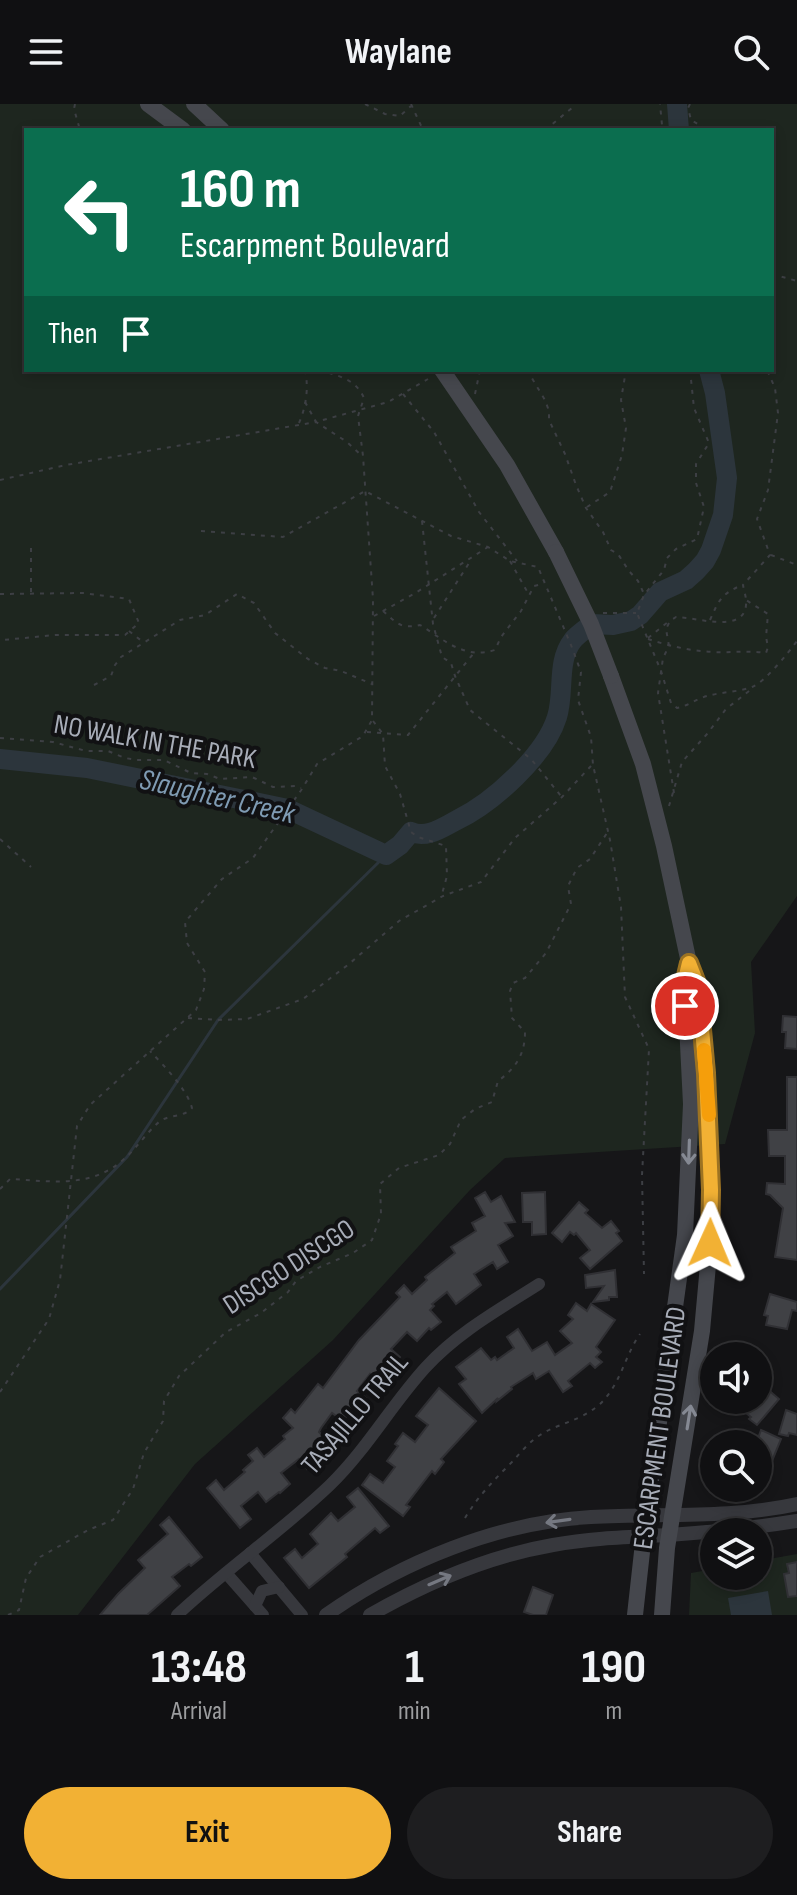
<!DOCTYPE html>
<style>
:root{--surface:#101012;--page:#1e1e20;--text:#f1f3f6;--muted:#9c9d9f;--line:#303032;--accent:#f2b134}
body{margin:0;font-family:"Sofia Sans Condensed",sans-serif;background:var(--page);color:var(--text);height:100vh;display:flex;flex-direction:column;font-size:30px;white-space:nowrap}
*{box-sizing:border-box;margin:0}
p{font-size:26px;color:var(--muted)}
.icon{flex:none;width:44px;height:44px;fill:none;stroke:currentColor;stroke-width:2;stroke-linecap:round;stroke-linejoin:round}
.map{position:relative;height:1511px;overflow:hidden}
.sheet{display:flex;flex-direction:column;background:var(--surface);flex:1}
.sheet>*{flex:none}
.hud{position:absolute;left:24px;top:24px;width:750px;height:244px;border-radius:0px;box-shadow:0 4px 12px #0003,0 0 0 2px var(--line);background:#0b6e4f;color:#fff;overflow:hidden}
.buttons{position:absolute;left:700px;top:1238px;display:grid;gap:16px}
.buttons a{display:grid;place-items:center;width:72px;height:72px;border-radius:50%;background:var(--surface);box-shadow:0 4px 12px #0003,0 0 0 2px var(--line);font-size:40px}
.pin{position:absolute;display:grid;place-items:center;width:68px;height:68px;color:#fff;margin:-34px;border:4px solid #fff;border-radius:50%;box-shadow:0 2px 8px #0007}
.me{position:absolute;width:88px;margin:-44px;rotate:1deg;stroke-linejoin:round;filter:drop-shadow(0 0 6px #0008)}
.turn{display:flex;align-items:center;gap:28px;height:168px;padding:0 24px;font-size:36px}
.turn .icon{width:104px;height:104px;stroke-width:2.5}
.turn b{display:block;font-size:56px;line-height:68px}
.then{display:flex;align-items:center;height:76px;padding:0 24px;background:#0003;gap:16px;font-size:30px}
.eta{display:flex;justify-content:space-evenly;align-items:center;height:136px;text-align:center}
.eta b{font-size:48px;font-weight:700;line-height:56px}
.primary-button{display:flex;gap:16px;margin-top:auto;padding:16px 24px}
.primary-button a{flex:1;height:92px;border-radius:48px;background:var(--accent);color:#111;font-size:32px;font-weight:700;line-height:92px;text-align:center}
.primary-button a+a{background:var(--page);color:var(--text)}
header{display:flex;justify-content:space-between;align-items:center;height:104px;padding:0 24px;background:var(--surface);font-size:36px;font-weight:700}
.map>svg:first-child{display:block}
</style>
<header><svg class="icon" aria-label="menu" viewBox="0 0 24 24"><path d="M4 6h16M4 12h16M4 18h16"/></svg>Waylane<svg class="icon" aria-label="search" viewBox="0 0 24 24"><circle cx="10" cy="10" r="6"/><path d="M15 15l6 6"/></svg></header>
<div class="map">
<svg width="797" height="1511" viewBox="0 0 797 1511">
<rect width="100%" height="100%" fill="#161618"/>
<g fill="#1e261f" fill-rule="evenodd">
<path d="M0,0h797v792l-46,66 4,71 -30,111 -220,14 -35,32 -137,150 -138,124 -117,151h-78zM26,26h746v240h-746z"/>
<polygon points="797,1450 797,1511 689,1511 691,1469 714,1465 714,1472 758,1472 758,1457"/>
</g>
<polygon fill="#2c353c" points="768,1487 772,1511 731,1511 728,1494"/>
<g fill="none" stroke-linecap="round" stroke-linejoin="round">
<polyline stroke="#2c353c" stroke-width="3" points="0,1185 127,1053 218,916 386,751"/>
<g stroke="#2c353c" stroke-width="20">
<polyline points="677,0 679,26"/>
<path d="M0,655l87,9 201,41 98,46 14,-10 11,-13c16,7 32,-5 46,-12 35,-17 88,-64 100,-103 8,-26 -1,-55 16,-77 5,-6 13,-11 19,-16l21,1 18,-4 9,-6 20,-23 26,-12 10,-9 9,-10 6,-11 12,-35 4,-37 -12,-85 -6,-23"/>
</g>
</g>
<g fill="#404145" stroke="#303034" stroke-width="2">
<polygon points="783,912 797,913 797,945 785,944 786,928 782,928"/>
<polygon points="787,973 797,973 797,1156 775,1153 783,1104 770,1091 766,1090 767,1079 785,1080 785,1052 769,1052 768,1026 787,1026"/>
<polygon points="485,1088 491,1098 501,1092 515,1118 505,1119 513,1132 498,1141 508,1158 497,1165 493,1158 474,1170 481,1181 456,1200 447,1188 432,1200 434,1202 430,1206 441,1218 431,1226 429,1224 417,1237 407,1228 391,1245 400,1253 380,1278 370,1270 357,1287 366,1294 357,1306 354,1303 343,1317 332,1309 321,1324 319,1328 331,1340 316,1355 317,1356 307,1365 299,1355 281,1369 290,1380 280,1389 279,1388 266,1398 258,1388 241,1402 251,1415 240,1424 207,1384 216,1376 224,1386 245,1368 243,1366 253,1357 248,1351 257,1344 264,1353 285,1335 283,1332 293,1324 283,1314 291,1305 295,1309 318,1280 323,1284 359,1236 400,1193 396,1189 404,1181 412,1190 427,1176 425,1173 455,1149 451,1143 476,1127 472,1119 485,1112 475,1094"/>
<polygon points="545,1088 546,1130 532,1131 532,1118 523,1118 522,1089"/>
<polygon points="579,1098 588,1106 585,1109 602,1124 611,1117 619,1127 616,1129 622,1137 590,1165 580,1154 590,1146 576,1129 574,1131 570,1128 562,1138 552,1129"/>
<polygon points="615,1166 617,1193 609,1193 609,1196 593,1198 604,1182 586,1184 585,1171"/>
<polygon points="770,1190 797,1198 797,1207 792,1206 787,1225 766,1221 768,1212 764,1211"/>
<polygon points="576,1199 587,1207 591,1200 615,1216 596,1243 601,1248 596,1253 602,1258 595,1264 590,1259 568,1277 572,1282 563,1288 549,1267 536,1275 533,1269 511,1283 512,1285 497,1297 498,1294 482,1309 459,1280 466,1275 456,1263 481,1244 491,1256 495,1253 497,1256 514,1244 507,1233 518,1225 532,1247 547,1238 555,1251 572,1239 560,1227 573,1215 568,1211"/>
<polygon points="758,1277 779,1295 757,1321 749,1315 751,1313 730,1296 758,1296"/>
<polygon points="439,1284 476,1317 441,1355 444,1358 435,1370 432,1367 406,1401 410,1403 403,1412 362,1381 370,1370 383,1379 395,1363 387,1357 398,1342 395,1340 403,1329 415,1338 428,1321 416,1312"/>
<polygon points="786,1306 797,1310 797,1331 789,1329 788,1332 779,1330"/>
<polygon points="761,1326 781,1335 772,1357 767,1354 766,1358 758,1354 758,1340 756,1340"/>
<polygon points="358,1384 389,1422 380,1429 375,1424 345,1450 347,1453 309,1484 284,1454 295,1445 302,1454 318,1440 310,1430 331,1409 338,1417 355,1403 347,1393"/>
<polygon points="169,1413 202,1453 191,1462 189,1460 172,1473 180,1482 147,1511 100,1511 118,1490 145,1464 138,1456 168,1430 160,1421"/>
<polygon points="797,1458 797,1492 788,1493 784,1470 789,1469 787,1460"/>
<polygon points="533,1483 553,1491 546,1511 533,1511 524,1508"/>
</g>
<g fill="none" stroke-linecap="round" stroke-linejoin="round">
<g stroke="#3d3f44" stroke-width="2" stroke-dasharray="4 6" stroke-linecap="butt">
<polyline points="75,0 74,5 80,26"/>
<polyline points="365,0 385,10 400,12 411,2"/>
<polyline points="411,0 423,26"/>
<polyline points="690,0 688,4 691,16 708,26"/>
<polyline points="545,26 572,4 574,0"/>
<polyline points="654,26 662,21 660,0"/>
<polyline points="772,170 797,177"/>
<polyline points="527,266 545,296 549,307 549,316 565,350 576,381 586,404 603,428 611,446 618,450 629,467 638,477 644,490"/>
<path d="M690,266l4,38 15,35 -13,21v19l8,24 -7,32 -21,10 -9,9 -3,12 -20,25 -7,18 24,58 10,32 6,5c11,-2 19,-9 30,-12 14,-4 32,-4 45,-9 13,-5 36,-34 45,-46"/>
<polyline points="403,290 434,328 479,408 517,457"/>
<polyline points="475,290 480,266"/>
<polyline points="305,298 316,318 388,298 428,275"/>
<path d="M299,319c7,-16 10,-35 6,-53"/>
<polyline points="0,376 66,361 316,318 347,338 362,352"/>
<polyline points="587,403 610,388 622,351 626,324 621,296 626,266"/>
<polyline points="422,417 433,520 442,553 451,559 455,572 470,606 531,655 561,692"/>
<polyline points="201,427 283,433 365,387 451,432 488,443 510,457 538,463 571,541 581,568 578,596 591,633 593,661 610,736 621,803 625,893 649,945 642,1071 644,1170"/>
<polyline points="771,451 797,461"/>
<polyline points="510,457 528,489"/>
<polyline points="31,488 31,442"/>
<polyline points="0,490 83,489 129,495 139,519 125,531 55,531 3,536"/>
<path d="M383,507c15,13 17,18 37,14 23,14 44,35 75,25l6,-13 20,-26 13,-25 9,-2"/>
<polyline points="603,509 636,509"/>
<polyline points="374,512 417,488 488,443"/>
<polyline points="434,514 471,456"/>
<path d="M710,516c9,-20 11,-26 32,-35"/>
<polyline points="129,527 143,538"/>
<polyline points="648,534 668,518"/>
<path d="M648,535c21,7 43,12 65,13 18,1 35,-2 53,1l2,-6 -2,-10 2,-23 -22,-14"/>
<polyline points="94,581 111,572 115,561 121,553 180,516 205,511 237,490 254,499 275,529 308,555 325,564 341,567 372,580"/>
<polyline points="373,617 383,630 385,662 400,690 411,728 418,733 446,742 447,772 442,790"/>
<polyline points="367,628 408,631 473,550"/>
<polyline points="0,634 53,638 86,647 108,647 125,654 137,656 164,656 191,669 207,670 220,675 252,673 273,683 295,682 301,684"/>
<path d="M674,689l-16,-100 5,-35 6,-12 -3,-17 4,-8 6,-4c19,0 68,17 70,-12 1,-6 -2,-14 -3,-20l27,-30 -13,-36 11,-29 10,-77 -3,-25 -8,-18"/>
<polyline points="669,702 682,658 707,630 726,605 753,584"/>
<polyline points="0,735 31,763"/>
<polyline points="188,914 218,916 247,915 303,895 349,860 399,817 443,792 481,778 515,734 562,693 591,662"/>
<path d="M0,1085l10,-10c40,2 81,10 114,-20 13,-11 23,-27 35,-37 10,-8 24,-4 33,-14 -5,-19 -28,-42 -42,-57"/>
<path d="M0,1288l49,-73 11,-39 17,-154 13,-21 106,-95 8,-21 1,-17 -18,-29 -2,-21 37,-43 31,-21 49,-69 15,-25 46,-28 9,-16 1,-121 -10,-143 -5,-40 6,-18c-8,-19 -26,-22 -44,-28"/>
<path d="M465,1414c13,-22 30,-39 48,-57 8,-9 16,-19 27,-26 21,-13 39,-13 60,-31 21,-20 24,-47 40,-70"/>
<path d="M8,1511l11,-5 7,-32 14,-21 48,-27 25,-10 20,-31 11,-36 19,-32 1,-20 15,-25 47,-44 35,-19 27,-21 8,-11 24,-14 33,-14 19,-13 9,-26 -1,-30 19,-16 40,-13 11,-11 11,-24 14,-11 17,-7 6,-21c18,-13 27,-27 27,-49l-13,-14 -2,-27 3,-8 12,-5 21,-25 25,-49 -3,-18 9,-18 13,-9 17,-26"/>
</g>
<g stroke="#37383d" stroke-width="12">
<polyline points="250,1449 302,1511"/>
<polyline points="226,1469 263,1511"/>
<polyline points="255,1502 262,1487 279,1483"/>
<path d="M177,1511c49,-46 105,-84 153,-130 37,-36 62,-81 96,-118 32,-35 74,-58 113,-83"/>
</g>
<g stroke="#37383d" stroke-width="14">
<path d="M326,1511c75,-53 173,-93 265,-98 69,-4 138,2 206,-13"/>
<path d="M370,1511c56,-32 119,-59 183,-70 38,-7 77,-8 116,-10 43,-3 85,-7 128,-14"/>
</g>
<g stroke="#45474d" stroke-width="16">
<polyline points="148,0 183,26"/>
<polyline points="194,0 222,26"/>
<polyline points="442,266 507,361 556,448"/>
<polyline points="611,572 643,660 664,742 689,859 698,882 706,969 711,1086 710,1139 702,1227 667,1444 662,1511"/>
<polyline points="635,1511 646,1412 685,1131 691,1000 687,920 683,884 689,859"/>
</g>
<polyline stroke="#45474d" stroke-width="16" points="556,448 591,520 611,572"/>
</g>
<defs><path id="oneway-shaft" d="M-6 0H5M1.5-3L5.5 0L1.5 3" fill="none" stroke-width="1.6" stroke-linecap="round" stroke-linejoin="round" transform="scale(2)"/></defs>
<g stroke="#858993">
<use href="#oneway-shaft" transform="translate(689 1048) rotate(92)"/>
<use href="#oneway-shaft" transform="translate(689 1313) rotate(-81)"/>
</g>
<g stroke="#757881">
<use href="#oneway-shaft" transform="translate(558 1417) rotate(172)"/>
<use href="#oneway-shaft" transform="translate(440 1476) rotate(-23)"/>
</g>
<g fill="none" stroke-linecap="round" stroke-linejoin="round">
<defs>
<polyline id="route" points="685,902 683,884 689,859 698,882 706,969 711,1086 710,1139"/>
</defs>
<use href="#route" stroke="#9d7322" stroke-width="20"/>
<use href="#route" stroke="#f2b134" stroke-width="14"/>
<polyline stroke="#f59e0b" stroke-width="14" points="704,946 709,1011"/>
</g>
<g text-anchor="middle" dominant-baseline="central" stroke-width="8" stroke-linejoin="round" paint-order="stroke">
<g font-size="28" fill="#a8adb8" stroke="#111113">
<text transform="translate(155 638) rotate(10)">NO WALK IN THE PARK</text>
<text transform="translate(289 1163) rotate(-33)">DISCGO DISCGO</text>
<text transform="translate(355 1310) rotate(-50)">TASAJILLO TRAIL</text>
<text transform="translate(660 1324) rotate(-82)">ESCARPMENT BOULEVARD</text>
</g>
<g font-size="30" font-style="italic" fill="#7f9bb3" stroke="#111113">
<text transform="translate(217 693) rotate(13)">Slaughter Creek</text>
</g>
</g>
</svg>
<div class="buttons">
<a><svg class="icon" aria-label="sound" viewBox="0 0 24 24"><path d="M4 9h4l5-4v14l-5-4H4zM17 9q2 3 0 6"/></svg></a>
<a><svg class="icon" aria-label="search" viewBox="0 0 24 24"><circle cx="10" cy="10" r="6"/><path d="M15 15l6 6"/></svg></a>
<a><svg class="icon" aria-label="layers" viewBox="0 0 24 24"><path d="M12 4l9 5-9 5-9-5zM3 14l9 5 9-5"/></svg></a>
</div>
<div class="pin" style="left:685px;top:902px;background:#d93025"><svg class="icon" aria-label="arrive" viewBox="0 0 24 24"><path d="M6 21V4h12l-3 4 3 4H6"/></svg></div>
<svg class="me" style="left:710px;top:1139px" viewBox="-20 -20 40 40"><path d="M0-17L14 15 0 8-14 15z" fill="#f2b134" stroke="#fff" stroke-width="4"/></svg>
<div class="hud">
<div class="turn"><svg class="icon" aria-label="left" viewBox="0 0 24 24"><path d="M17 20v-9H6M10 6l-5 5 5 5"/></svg><div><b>160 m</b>Escarpment Boulevard</div></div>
<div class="then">Then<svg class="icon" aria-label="arrive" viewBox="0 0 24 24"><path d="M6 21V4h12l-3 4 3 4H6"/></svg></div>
</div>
</div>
<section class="sheet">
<div class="eta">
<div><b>13:48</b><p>Arrival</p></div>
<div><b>1</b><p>min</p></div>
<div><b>190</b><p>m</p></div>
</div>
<div class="primary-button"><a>Exit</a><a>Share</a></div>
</section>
